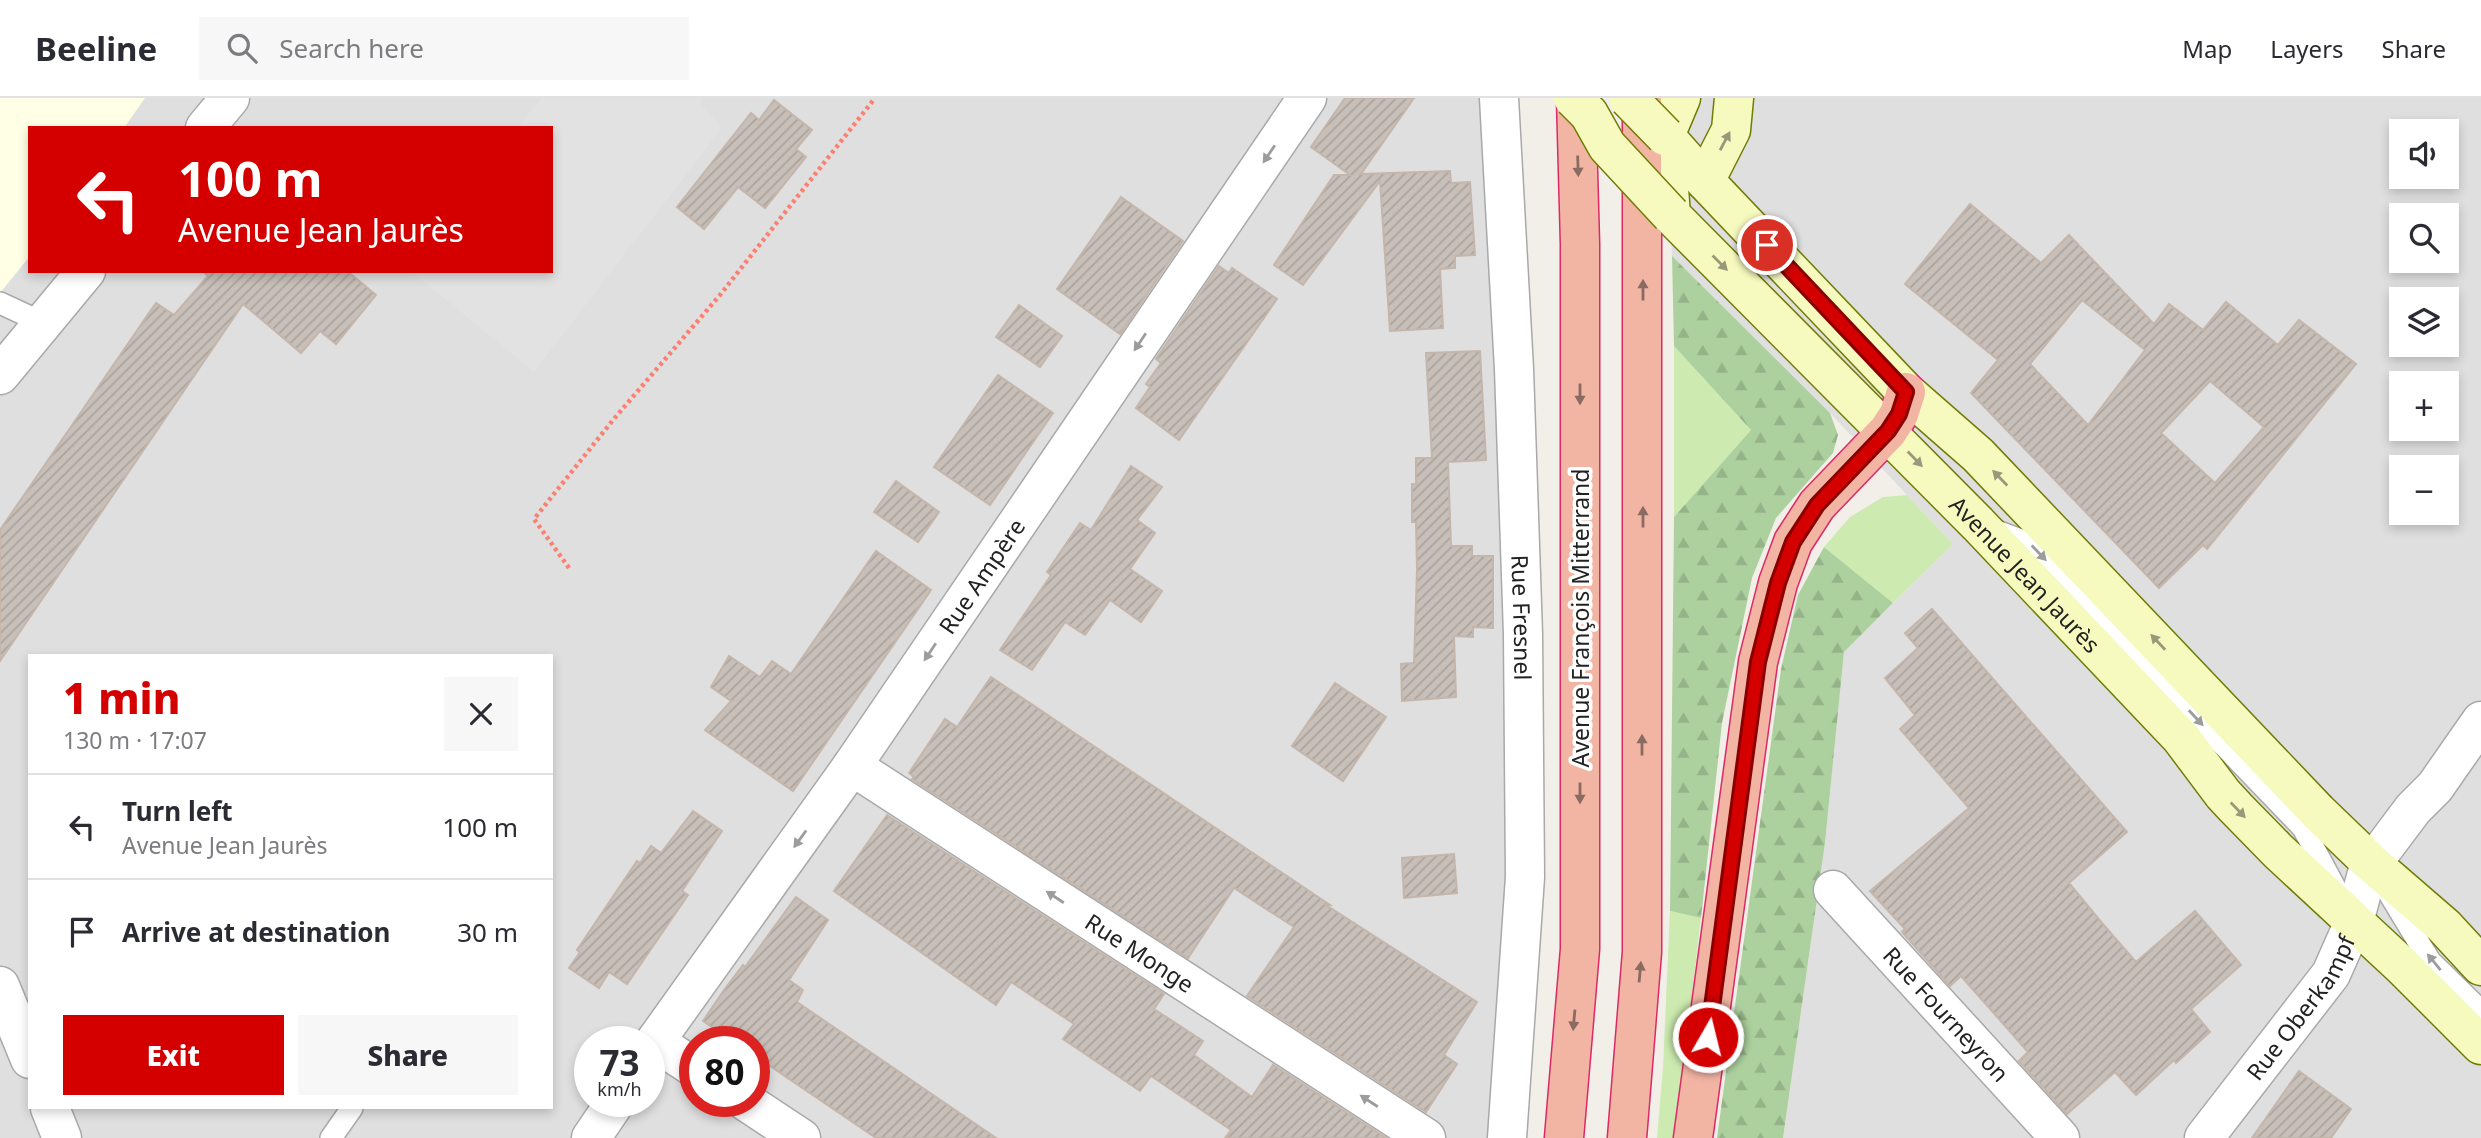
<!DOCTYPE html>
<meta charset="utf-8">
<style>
:root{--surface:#fff;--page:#f7f7f7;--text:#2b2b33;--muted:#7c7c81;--line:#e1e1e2;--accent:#d40000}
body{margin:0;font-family:"Noto Sans",sans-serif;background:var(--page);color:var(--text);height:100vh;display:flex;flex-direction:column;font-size:26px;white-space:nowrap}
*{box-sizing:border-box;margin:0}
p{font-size:23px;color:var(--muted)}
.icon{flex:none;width:38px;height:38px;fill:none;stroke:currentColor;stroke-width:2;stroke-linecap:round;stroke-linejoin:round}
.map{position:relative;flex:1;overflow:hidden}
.details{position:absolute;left:28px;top:556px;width:525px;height:455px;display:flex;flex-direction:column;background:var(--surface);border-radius:0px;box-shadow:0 4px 10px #0003}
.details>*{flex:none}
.guide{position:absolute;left:28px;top:28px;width:525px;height:147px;border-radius:0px;box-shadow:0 4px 10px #0003;background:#d40000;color:#fff;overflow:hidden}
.tools{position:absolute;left:2389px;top:21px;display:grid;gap:14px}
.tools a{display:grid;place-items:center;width:70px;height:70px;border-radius:0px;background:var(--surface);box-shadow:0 4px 10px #0003;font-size:35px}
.speed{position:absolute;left:574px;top:928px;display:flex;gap:14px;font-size:35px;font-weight:700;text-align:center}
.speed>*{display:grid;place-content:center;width:91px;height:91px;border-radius:50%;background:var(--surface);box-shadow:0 4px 10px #0003;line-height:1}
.speed small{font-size:18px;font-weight:400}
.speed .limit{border:10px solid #d22;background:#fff;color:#111}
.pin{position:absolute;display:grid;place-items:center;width:60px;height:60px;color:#fff;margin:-30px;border:4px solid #fff;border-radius:50%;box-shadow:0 2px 7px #0007}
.me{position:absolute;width:77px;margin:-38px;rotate:8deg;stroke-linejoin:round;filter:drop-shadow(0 0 5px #0008)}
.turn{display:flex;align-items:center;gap:24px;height:147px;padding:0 35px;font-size:32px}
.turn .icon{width:91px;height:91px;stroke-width:2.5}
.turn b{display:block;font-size:49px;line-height:60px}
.round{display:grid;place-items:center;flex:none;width:74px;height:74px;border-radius:0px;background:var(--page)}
.summary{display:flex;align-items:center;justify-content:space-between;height:119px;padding:0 35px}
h1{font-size:42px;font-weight:800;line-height:52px;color:var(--accent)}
.button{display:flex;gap:14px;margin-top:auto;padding:14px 35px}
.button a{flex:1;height:80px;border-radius:0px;background:var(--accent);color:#fff;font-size:28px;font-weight:800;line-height:80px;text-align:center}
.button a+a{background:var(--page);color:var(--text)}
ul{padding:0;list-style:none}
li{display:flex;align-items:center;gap:21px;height:105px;padding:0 35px;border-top:2px solid var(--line)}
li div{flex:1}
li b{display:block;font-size:26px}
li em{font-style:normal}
header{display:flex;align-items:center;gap:42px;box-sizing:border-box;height:98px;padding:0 35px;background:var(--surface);border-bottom:2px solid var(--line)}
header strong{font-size:33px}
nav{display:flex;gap:38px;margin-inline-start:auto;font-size:24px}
.search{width:490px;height:63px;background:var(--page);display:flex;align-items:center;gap:18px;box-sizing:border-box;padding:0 24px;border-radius:0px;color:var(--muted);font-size:26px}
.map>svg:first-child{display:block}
</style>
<header>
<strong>Beeline</strong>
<div class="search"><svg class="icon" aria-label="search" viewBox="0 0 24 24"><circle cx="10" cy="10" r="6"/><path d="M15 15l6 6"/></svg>Search here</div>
<nav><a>Map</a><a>Layers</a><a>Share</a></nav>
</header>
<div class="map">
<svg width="2481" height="1040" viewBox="0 0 2481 1040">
<defs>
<pattern id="forest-firs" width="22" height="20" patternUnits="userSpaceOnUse" patternTransform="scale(1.75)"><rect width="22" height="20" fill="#add19e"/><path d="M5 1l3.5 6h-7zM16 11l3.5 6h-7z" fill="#95b388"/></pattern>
<pattern id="building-hatch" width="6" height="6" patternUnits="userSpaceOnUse" patternTransform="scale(1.75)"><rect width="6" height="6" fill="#c7bfb8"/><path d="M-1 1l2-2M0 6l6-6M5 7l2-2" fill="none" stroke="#aba49e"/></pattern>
</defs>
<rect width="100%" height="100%" fill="#f2efe9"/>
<g fill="#e0dfdf" fill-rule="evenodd">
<path d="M0,0h1516l10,1040h-1526zM30,30h521v143h-521zM30,558h521v452h-521zM590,943h59v60h-59zM695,943h59v60h-59z"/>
<path d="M1665,0h816v1040h-698l42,-295 19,-191 109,-108 -123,-131 -158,-157zM2401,33h45v46h-45zM2401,117h45v46h-45zM2401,201h45v46h-45zM2401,285h45v46h-45zM2401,369h45v46h-45z"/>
</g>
<polygon fill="#ffffe5" points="0,0 145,0 124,30 30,30 30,158 0,195"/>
<g fill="#cdebb0">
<polygon points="1674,248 1751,332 1674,419"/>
<polygon points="1907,397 1953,446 1893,505 1824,449 1850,419 1883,399"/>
<polygon points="1670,813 1701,820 1675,1040 1657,1040 1663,969"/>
</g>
<g fill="url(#forest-firs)">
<polygon points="1672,158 1830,315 1838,337 1833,355 1776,420 1752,480 1722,625 1701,820 1670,813 1674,419 1751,332 1674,248"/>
<polygon points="1824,449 1893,505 1844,554 1825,745 1783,1040 1717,1040 1781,571 1798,497"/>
</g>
<polygon fill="#e2e2e2" points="542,0 703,0 700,5 722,30 534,274 411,173 551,173 551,30 516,30"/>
<g fill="url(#building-hatch)" stroke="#c4b6ab" stroke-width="2" fill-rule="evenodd">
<polygon points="1345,0 1414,0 1361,76 1450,73 1451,85 1470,84 1475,157 1455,158 1455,170 1440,171 1443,230 1390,233 1380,83 1303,187 1274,167 1334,77 1350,77 1311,49"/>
<polygon points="774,2 812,32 796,51 806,59 765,110 738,89 704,131 677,109 751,15 759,22"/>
<polygon points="1121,99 1183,143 1120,236 1057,191"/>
<path d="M1970,106l71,59 28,-28 85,89 15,-20 34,26 23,-28 52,43 21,-25 57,44 -149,185 -4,-4 -44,43 -188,-195 27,-33 -93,-76zM2082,202l63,50 -57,75 -58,-61zM2210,283l54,46 -49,56 -54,-50z"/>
<polygon points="1219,168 1229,175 1232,170 1277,201 1179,342 1136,310 1150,289 1146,286 1161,265 1156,261"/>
<polygon points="203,173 347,173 376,197 336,246 320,233 301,255 243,206 0,563 0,432 156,205 174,217 208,178"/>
<polygon points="1019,207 1062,238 1040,269 996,239"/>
<polygon points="1480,253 1486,362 1448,364 1451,448 1472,448 1472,458 1493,458 1493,530 1473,529 1473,539 1454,538 1456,599 1402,603 1401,566 1414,565 1417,471 1416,424 1412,424 1412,386 1416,386 1416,360 1432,360 1426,255"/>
<polygon points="998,277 1053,315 990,407 934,369"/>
<polygon points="1131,368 1162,389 1137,422 1155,435 1130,471 1162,493 1141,524 1110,502 1085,537 1065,524 1032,572 1000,552 1051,477 1047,474 1080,425 1091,432"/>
<polygon points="896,383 939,414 918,444 874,414"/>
<polygon points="876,453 931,492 793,693 705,632 731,603 711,589 729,558 760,579 772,563 791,576"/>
<polygon points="1932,511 2127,734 2069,785 2102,825 2136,864 2195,813 2241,867 2191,911 2210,934 2176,965 2174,962 2136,997 2115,974 2067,1016 2019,963 2028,954 1961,878 1950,888 1902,834 1905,831 1870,793 1969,710 1900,631 1915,617 1885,580 1918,550 1905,535"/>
<polygon points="991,579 1330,807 1326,807 1477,904 1444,957 1457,966 1426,1014 1247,898 1294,829 1234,790 1188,860 912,681 914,679 909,675 945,621 957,629"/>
<polygon points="1335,585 1386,619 1343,683 1292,648"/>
<polygon points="693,713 722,733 682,793 688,797 627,886 609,874 599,890 569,870 580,854 577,852 637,763 640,765 651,748 661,755"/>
<polygon points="887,717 1164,896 1154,911 1203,943 1194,957 1252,999 1273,967 1386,1040 1225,1040 1231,1032 1151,978 1140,993 1063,941 1074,926 1011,884 996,907 834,793"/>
<polygon points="1454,756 1457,795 1404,800 1402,760"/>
<polygon points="796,799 828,822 789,882 803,892 797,904 996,1040 876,1040 754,957 754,943 733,943 703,923 724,892 743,867 745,869"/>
<polygon points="2299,973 2351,1011 2331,1040 2252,1040"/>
</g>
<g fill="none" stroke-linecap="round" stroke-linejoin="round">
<defs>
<g id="service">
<polyline points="0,205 43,225"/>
<polyline points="1994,432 2029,445 2303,730 2338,795"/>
<polyline points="2390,797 2430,863 2481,913"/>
<polyline points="331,1040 352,1010"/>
</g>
<g id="minor">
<path id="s1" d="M1499,0l15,271 9,265 2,243 -18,261"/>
<path id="s2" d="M852,668l574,372"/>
<path id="s3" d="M1833,792l227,248"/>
<polyline points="0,888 30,961"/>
<polyline points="655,944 695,970"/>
<path id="s4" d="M649,952l203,-284 455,-668"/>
<polyline points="745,1003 801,1040"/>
<polyline points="50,1010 62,1040"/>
<polyline points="591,1040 616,1003"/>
<path id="s5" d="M2204,1040l127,-164 23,-52 16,-60 10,-9 33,-44 22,-22 46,-66"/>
</g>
<g id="tertiary">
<polyline points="205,30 230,0"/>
<polyline points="0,277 86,173"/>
</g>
<g id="secondary">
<path id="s6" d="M1681,0l-16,38 6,79 307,309 203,214 42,56 13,14 42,43 124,115 79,79"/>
<polyline points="1665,38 1705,83 1906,294 1978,357 2318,714 2370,764 2444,828 2481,868"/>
<polyline points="1705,83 1731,32 1734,0"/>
</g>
<g id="trunk">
<polyline points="1564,1040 1580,851 1580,146 1576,0"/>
<polyline points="1627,1040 1642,854 1642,0"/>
<polyline points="1693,1040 1758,564 1778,485 1793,444 1817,407 1888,333 1899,316 1906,294"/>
</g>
</defs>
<use href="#service" stroke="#a9a9a9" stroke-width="24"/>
<use href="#minor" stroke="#a9a9a9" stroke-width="41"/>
<use href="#tertiary" stroke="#a9a9a9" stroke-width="41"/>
<use href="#secondary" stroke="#707d05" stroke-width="41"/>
<use href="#trunk" stroke="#dc2a67" stroke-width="41"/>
<polyline stroke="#fa8072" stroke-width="4.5" stroke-dasharray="3.5 3.5" stroke-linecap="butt" points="569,470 534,421 613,322 720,197 875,0"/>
<use href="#service" stroke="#fff" stroke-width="21"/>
<use href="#minor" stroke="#fff" stroke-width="38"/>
<use href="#tertiary" stroke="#fff" stroke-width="38"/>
<use href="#secondary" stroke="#f7fabf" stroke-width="38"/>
<use href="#trunk" stroke="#f2b4a3" stroke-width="38"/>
<defs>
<g id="secondary-bridge">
<polyline points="1573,0 1589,16 1607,48 1671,117"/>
<polyline points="1628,0 1665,38"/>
</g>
</defs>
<use href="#secondary-bridge" stroke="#707d05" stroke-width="41" stroke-linecap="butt"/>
<use href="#secondary-bridge" stroke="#f7fabf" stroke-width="38"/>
</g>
<defs><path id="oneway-solid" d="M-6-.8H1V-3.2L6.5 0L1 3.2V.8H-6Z" transform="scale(1.75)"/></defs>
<g fill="#979978">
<use href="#oneway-solid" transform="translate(1725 43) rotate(-62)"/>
<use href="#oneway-solid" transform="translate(1720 165) rotate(45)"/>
<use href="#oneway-solid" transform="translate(1915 361) rotate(46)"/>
<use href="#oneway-solid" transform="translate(2000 380) rotate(-134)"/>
<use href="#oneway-solid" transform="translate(2158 544) rotate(-133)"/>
<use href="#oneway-solid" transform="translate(2238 712) rotate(46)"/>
</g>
<g fill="#9c9c9c">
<use href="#oneway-solid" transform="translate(1269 56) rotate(124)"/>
<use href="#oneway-solid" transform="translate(1140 244) rotate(124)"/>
<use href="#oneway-solid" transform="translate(2039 455) rotate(46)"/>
<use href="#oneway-solid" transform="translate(930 554) rotate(124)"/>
<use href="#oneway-solid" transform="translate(2196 620) rotate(47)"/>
<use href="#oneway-solid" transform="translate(800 741) rotate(126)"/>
<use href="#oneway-solid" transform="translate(1055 799) rotate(-147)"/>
<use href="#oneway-solid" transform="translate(2434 864) rotate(-129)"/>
<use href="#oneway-solid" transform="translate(1369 1003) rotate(-147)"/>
</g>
<g fill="#8a6b62">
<use href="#oneway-solid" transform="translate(1578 68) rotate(88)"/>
<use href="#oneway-solid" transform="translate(1643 192) rotate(-90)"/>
<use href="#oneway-solid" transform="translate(1580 296) rotate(90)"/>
<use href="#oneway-solid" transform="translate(1643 419) rotate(-90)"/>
<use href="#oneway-solid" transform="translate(1642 647) rotate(-90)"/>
<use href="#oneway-solid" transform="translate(1580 695) rotate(90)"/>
<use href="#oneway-solid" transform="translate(1640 874) rotate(-85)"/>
<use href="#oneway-solid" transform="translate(1574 922) rotate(95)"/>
</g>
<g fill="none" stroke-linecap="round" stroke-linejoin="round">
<defs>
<polyline id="route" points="1708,939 1758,564 1778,485 1793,444 1817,407 1888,333 1899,316 1906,294 1767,147"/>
</defs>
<use href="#route" stroke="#8a0000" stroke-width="18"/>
<use href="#route" stroke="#d40000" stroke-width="12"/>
</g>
<g text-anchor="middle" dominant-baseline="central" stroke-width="7" stroke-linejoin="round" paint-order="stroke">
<g font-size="23" fill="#222" stroke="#fff">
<text stroke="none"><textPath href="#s6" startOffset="625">Avenue Jean Jaurès</textPath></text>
<text stroke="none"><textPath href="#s4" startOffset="579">Rue Ampère</textPath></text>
<text stroke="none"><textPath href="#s1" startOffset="520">Rue Fresnel</textPath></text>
<text transform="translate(1580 520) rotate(-90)">Avenue François Mitterrand</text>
<text stroke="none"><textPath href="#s2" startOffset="343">Rue Monge</textPath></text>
<text stroke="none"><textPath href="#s5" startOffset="163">Rue Oberkampf</textPath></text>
<text stroke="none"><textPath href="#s3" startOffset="168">Rue Fourneyron</textPath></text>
</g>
</g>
</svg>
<div class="tools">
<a><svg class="icon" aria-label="sound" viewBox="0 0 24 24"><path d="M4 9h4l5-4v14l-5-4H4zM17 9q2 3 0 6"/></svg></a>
<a><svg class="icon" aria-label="search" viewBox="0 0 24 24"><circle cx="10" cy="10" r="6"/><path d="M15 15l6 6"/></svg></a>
<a><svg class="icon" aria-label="layers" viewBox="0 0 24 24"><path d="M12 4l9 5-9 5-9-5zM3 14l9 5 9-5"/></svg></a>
<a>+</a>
<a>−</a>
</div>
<div class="speed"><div>73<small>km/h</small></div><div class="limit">80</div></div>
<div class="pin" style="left:1767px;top:147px;background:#d93025"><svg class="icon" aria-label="arrive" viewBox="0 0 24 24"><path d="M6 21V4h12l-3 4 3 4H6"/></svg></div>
<svg class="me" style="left:1708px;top:939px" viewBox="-20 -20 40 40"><circle r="17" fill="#d40000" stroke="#fff" stroke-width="3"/><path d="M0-11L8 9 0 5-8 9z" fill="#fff"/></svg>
<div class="guide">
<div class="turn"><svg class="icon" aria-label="left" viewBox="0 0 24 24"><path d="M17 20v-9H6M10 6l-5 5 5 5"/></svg><div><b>100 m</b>Avenue Jean Jaurès</div></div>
</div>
<section class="details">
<div class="summary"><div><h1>1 min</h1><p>130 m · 17:07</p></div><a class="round"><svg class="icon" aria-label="close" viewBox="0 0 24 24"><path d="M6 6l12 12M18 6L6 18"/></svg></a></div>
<ul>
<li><svg class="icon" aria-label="left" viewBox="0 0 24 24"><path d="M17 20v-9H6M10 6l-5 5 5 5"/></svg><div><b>Turn left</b><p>Avenue Jean Jaurès</p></div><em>100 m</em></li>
<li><svg class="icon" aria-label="arrive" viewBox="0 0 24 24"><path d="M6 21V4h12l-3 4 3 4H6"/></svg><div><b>Arrive at destination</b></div><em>30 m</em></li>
</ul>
<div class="button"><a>Exit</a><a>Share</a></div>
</section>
</div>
